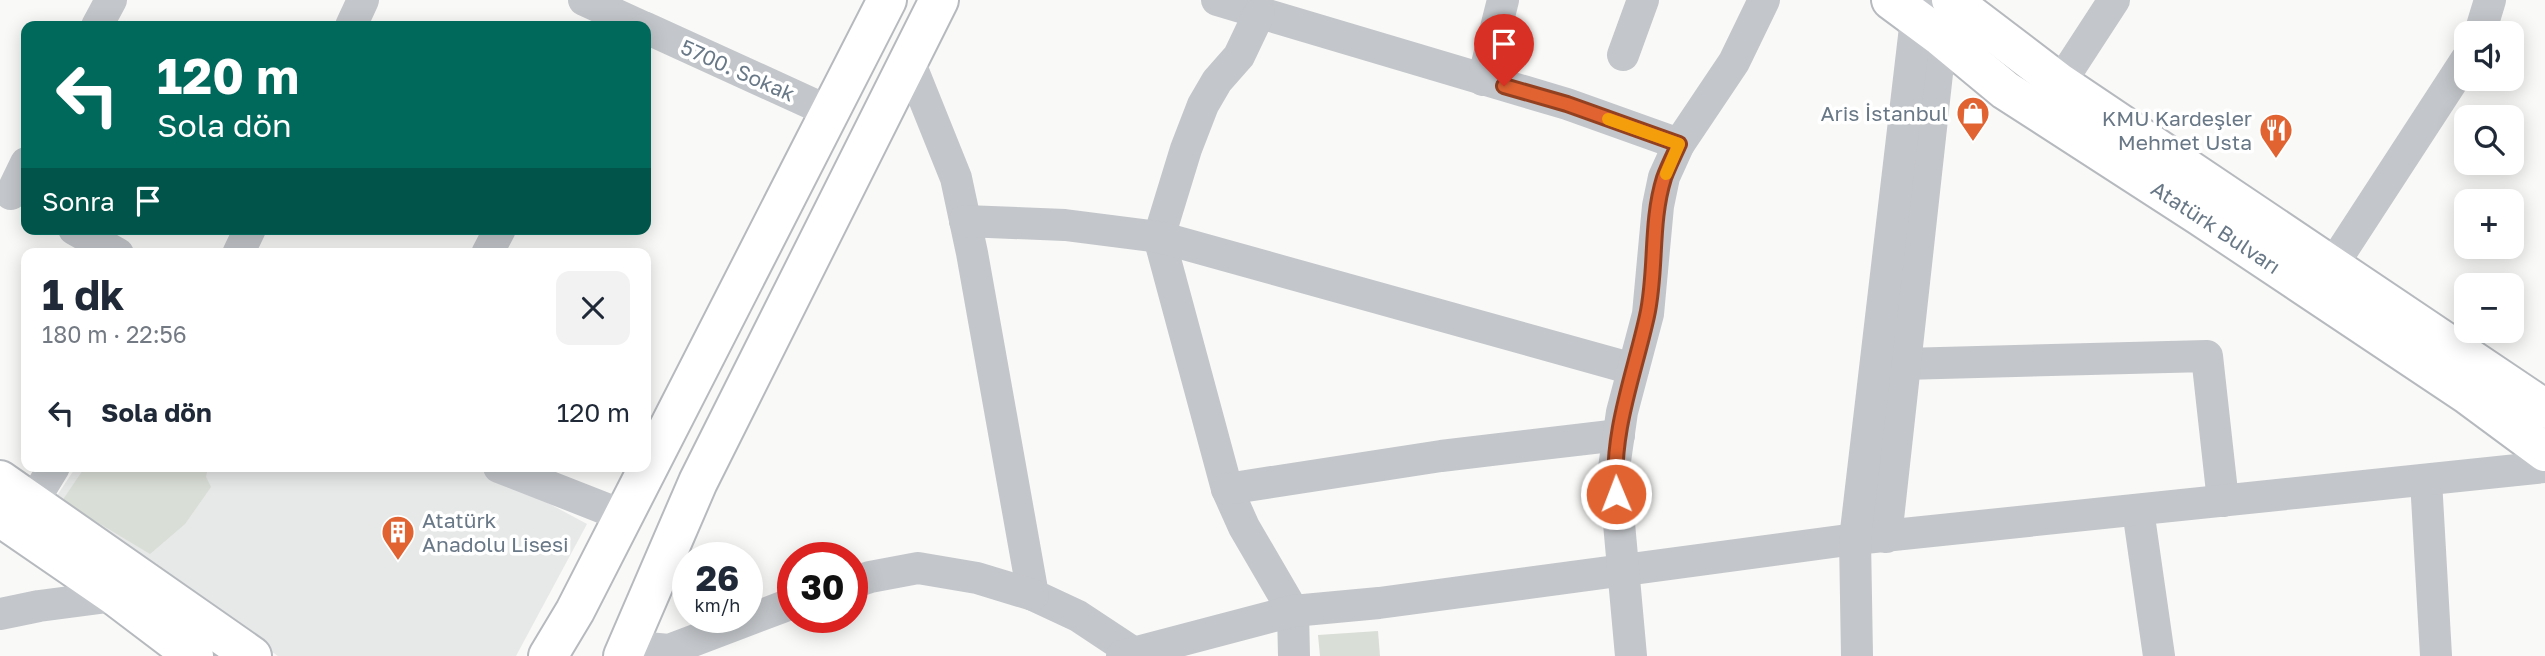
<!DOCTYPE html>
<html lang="tr">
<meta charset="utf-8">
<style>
:root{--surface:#fff;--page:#f2f2f3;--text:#1f2937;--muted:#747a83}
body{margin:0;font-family:"Golos Text",sans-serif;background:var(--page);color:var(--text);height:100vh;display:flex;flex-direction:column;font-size:26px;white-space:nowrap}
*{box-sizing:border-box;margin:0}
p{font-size:23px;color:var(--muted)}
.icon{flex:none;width:38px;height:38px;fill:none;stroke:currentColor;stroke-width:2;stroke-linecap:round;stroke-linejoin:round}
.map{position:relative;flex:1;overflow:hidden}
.sheet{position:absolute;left:21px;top:248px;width:630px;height:224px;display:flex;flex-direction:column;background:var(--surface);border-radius:14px;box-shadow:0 4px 18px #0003}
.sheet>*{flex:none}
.hud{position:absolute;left:21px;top:21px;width:630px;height:214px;border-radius:14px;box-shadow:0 4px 18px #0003;background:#00695c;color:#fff;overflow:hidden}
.controls{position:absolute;left:2454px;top:21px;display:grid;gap:14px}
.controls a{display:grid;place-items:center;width:70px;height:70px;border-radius:14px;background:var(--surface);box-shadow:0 4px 18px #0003;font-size:35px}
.speed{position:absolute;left:672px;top:542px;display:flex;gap:14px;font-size:35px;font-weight:700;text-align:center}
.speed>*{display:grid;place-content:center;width:91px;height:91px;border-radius:50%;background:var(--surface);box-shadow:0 4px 18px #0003;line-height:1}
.speed small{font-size:18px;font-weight:400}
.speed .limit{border:10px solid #d22;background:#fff;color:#111}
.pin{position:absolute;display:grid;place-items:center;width:60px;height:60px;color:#fff;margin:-72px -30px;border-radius:50% 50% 50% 0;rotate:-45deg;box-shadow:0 0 7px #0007}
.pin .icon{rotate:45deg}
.me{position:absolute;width:77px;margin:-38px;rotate:359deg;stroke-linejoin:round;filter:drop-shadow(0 0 5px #0008)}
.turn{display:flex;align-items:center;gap:24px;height:147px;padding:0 21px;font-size:32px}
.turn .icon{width:91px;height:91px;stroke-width:2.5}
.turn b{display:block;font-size:49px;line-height:60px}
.then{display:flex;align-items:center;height:66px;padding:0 21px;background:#0003;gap:14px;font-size:26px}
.round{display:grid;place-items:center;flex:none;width:74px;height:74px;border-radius:14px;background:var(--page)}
.summary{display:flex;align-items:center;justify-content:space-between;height:119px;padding:0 21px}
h1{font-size:42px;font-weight:700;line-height:52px}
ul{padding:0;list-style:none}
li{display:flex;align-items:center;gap:21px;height:91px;padding:0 21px}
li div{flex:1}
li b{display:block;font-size:26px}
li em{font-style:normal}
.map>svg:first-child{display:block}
</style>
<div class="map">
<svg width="2545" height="656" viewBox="0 0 2545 656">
<rect width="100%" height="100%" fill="#f9f9f7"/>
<polygon fill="#e7e8e8" points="76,467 481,467 587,524 516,656 278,656 52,503"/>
<g fill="#d9ded6">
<polygon points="85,467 208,467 206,477 211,487 185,524 150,554 62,501"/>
<polygon points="1378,631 1380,656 1320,656 1318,635"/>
</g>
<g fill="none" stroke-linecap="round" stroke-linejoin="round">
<defs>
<g id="major">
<path id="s1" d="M1891,0l50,37 64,53 195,126 268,179 77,57"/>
<polyline points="1951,0 2060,83 2545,409"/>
<polyline points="0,480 252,656"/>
<polyline points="0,517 115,596 194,656"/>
<polyline points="548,656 575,611 887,0"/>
<polyline points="623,656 698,482 939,0"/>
</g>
</defs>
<use href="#major" stroke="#b6babe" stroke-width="42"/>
<g stroke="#c3c6ca" stroke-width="32">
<polyline points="584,0 641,26"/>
<polyline points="1217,0 1567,104 1679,144"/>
<polyline points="1259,14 1239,56 1217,81 1203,105 1186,149 1159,237 1227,489 1244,527 1293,611 1294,656"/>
<polyline points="97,26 111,0"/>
<polyline points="351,26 363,0"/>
<polyline points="646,28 830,112"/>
<polyline points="2480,33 2490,0"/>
<polyline points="1623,55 1643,0"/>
<polyline points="909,61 956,178 972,253 1033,595 1078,616 1134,653"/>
<polyline points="1483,80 1503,0"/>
<polyline points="2060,83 2114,0"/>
<polyline points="11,194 26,163"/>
<polyline points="965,221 1065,225 1159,237 1633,369"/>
<polyline points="74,229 118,254"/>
<polyline points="238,254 250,229"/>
<polyline points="487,254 500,229"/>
<polyline points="2332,266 2466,60"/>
<polyline points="1903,364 2207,356 2223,501"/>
<polyline points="499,467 624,516"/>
<polyline points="2426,480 2436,656"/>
<polyline points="1227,489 1441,456 1619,435"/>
<polyline points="32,503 54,467"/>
<polyline points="2138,510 2159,656"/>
<polyline points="1886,537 1941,37 1947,17"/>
<polyline points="852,583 870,577 918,568 977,578 1033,595"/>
<polyline points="0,614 39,606 115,596"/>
<polyline points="626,646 669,650 793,603"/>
<polyline points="1122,656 1293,611 1379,603 1855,539 2545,467"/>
<polyline points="1631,656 1614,468 1622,412 1648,314 1658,206 1664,177 1679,144 1734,62 1764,0"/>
<polyline points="1857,656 1855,539 1916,19 1920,0"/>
</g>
<use href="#major" stroke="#fff" stroke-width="38"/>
</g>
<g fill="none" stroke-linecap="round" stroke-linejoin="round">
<defs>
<path id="route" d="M1504,86l63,18 112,40c-5,11 -11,23 -15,34 -14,45 -7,93 -17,138 -13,59 -36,116 -31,178"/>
</defs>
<use href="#route" stroke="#924020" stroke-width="18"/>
<use href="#route" stroke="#e06331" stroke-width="12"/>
<polyline stroke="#f59e0b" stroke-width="12" points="1608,119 1679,144 1666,174"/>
</g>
<defs>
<symbol id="shop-pin" viewBox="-11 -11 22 30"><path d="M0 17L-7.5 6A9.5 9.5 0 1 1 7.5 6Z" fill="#e06331" stroke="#fff"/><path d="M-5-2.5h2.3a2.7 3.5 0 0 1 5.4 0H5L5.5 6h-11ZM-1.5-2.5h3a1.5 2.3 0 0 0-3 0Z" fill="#fff"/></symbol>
<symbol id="restaurant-pin" viewBox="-11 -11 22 30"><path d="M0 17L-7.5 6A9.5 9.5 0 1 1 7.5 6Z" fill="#e06331" stroke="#fff"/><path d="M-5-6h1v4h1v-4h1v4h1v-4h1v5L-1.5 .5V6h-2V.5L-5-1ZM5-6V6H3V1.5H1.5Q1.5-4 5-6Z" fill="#fff"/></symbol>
<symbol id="building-pin" viewBox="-11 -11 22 30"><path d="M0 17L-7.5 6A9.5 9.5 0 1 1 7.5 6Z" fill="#e06331" stroke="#fff"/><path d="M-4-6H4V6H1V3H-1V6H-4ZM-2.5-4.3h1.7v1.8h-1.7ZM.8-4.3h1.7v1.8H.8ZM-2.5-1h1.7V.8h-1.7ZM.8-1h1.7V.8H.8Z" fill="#fff"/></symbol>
</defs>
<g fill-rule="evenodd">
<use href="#shop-pin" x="1954" y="94" width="38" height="52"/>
<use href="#restaurant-pin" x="2257" y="111" width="38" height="52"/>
<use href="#building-pin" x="379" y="513" width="38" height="52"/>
</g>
<g text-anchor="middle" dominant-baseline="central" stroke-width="7" stroke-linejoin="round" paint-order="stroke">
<g font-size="21" fill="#697887" stroke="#fff">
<text transform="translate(738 70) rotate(24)">5700. Sokak</text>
<text stroke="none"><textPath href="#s1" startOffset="397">Atatürk Bulvarı</textPath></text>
</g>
<g font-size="21" fill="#697887" stroke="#fff" text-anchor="end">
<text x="1948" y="113">Aris İstanbul</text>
<text x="2252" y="118">KMU Kardeşler<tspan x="2252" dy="24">Mehmet Usta</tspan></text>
<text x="422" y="520" text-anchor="start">Atatürk<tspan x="422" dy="24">Anadolu Lisesi</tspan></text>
</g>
</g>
</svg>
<div class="controls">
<a><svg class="icon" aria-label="sound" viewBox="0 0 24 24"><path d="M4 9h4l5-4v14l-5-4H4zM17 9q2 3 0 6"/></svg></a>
<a><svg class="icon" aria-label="search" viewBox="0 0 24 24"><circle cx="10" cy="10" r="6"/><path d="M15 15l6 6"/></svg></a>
<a>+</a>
<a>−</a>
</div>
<div class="speed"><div>26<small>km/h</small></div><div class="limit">30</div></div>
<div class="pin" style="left:1504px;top:86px;background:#d93025"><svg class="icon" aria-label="arrive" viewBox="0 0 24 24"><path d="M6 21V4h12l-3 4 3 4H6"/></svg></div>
<svg class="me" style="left:1616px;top:494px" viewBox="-20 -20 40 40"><circle r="17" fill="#e06331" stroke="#fff" stroke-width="3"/><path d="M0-11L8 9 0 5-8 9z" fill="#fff"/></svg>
<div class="hud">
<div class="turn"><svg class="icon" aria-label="left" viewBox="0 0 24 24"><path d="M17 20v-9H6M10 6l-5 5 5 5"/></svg><div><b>120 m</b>Sola dön</div></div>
<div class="then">Sonra<svg class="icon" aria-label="arrive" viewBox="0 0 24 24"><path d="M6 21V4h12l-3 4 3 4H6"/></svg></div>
</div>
<section class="sheet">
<div class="summary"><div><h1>1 dk</h1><p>180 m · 22:56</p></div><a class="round"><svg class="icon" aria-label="close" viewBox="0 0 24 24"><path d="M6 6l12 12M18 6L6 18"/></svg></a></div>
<ul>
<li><svg class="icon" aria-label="left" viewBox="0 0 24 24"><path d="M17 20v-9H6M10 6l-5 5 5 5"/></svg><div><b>Sola dön</b></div><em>120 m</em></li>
</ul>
</section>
</div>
